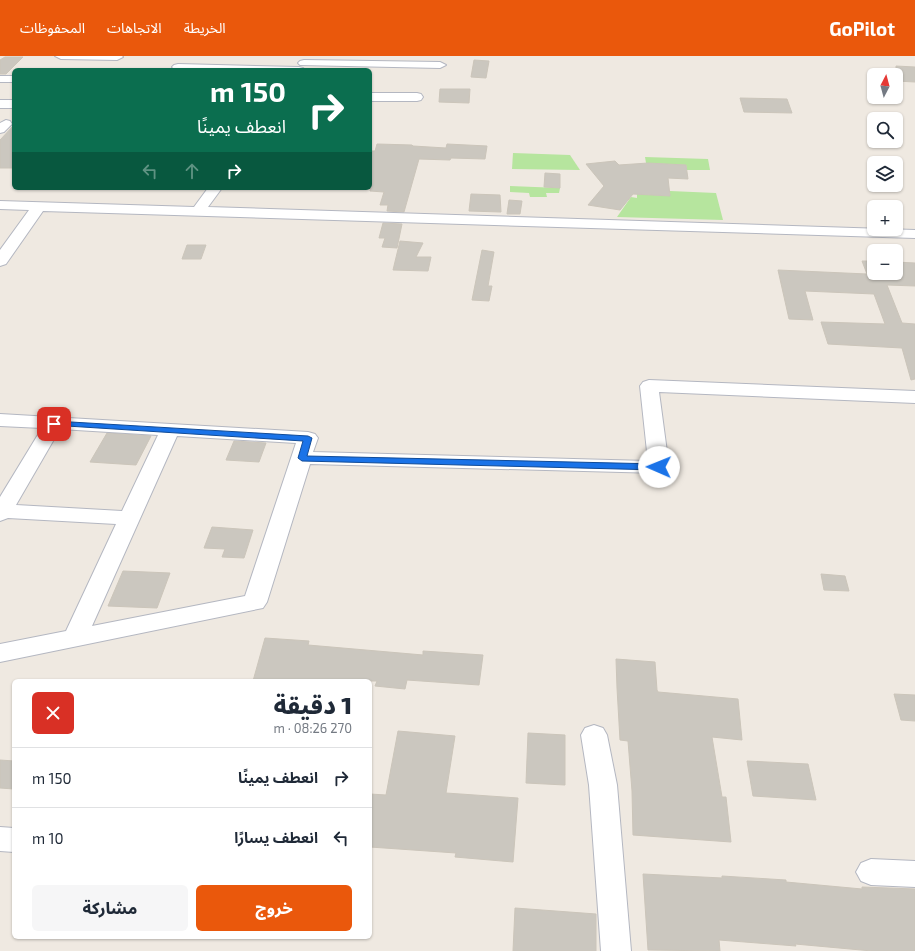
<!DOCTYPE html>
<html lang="ar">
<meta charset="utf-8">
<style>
:root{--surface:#fff;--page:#f6f6f7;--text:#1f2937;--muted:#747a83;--line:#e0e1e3;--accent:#ea580c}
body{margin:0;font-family:"Exo 2","Noto Sans Arabic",sans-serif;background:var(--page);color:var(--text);direction:rtl;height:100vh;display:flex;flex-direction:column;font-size:15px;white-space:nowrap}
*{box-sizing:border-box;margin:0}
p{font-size:13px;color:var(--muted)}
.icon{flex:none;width:22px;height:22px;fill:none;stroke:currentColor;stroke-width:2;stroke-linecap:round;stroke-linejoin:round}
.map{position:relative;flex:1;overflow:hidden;direction:ltr}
.details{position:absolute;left:12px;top:623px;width:360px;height:260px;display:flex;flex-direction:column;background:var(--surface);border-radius:6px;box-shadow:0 1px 3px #0004;direction:rtl}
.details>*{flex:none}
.banner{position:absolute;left:12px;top:12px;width:360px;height:122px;border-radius:6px;box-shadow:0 1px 3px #0004;direction:rtl;background:#0b6e4f;color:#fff;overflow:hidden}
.needle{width:26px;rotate:6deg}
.tools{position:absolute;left:867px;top:12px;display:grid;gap:8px}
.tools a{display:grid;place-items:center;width:36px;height:36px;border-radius:6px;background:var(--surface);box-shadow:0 1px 3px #0004;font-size:20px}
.pin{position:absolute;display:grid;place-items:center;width:34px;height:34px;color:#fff;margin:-17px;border-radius:8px;box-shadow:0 2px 6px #0006}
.me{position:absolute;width:44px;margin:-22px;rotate:271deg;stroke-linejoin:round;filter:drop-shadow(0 0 3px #0008)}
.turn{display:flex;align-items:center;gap:14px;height:84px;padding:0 20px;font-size:18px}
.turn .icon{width:52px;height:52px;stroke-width:2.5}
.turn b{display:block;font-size:28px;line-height:34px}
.lanes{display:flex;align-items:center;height:38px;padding:0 20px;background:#0003;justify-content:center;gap:20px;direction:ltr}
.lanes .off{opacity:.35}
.round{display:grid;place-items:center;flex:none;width:42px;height:42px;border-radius:6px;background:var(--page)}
.head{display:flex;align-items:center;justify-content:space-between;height:68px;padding:0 20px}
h1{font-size:24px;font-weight:800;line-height:30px}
.button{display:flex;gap:8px;margin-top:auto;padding:8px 20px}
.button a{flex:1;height:46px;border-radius:6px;background:var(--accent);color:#fff;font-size:16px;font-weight:800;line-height:46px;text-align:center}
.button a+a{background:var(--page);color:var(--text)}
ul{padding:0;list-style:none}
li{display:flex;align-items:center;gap:12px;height:60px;padding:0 20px;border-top:1px solid var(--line)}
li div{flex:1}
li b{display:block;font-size:15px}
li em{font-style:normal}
header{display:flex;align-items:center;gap:24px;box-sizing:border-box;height:56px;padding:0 20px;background:var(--accent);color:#fff}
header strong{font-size:19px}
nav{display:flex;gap:22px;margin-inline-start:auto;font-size:14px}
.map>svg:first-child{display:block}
</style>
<header>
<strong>GoPilot</strong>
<nav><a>الخريطة</a><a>الاتجاهات</a><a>المحفوظات</a></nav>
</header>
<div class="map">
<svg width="915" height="895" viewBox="0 0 915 895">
<rect width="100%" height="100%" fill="#efe9e1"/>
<g fill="#b6e59e">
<polygon points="513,97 570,99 580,114 512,113"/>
<polygon points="645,101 708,103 710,114 687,114 686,109 646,107"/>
<polygon points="510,130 560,132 559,137 546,137 547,141 530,141 529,137 510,136"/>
<polygon points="670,135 716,137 723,164 617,161 631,141 637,142 637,138 670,140"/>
</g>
<g fill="#cbc7bf" stroke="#cbc5ba">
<polygon points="5,1 23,1 6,18 0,18 0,4"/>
<polygon points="474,4 489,5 486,22 471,21"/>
<polygon points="896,10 915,11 915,26 896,25"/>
<polygon points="440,33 470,33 469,47 439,46"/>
<polygon points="740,42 787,43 792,57 744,56"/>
<polygon points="14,69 14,112 0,112 0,84"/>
<polygon points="377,88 412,89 413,90 446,92 447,88 487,90 485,103 451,102 450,104 419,103 404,156 387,155 388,149 380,149 384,136 370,135 370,95 375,95"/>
<polygon points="615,105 619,109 648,107 686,109 688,123 668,122 670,140 633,138 620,154 588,149 604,130 586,108"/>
<polygon points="545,117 560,118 560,132 544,131"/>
<polygon points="471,138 500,139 501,156 469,155"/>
<polygon points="509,144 522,145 520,158 507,158"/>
<polygon points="383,167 402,168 397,192 382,191 385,182 379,182"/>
<polygon points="400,185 423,187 416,201 431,201 428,215 393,214"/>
<polygon points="187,189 206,189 201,203 182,203"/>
<polygon points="482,194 494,196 488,230 492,230 489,245 472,244"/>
<polygon points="862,205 874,205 874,217 896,217 896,206 915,207 915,230 887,229 902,267 915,268 915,323 911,324 902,292 828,288 821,266 885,268 874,238 805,235 813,264 789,263 778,214 867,218"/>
<polygon points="107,377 151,380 136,409 90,406"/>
<polygon points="234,385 266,387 259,406 226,404"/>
<polygon points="212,471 253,474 244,502 222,501 225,493 204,492"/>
<polygon points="123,515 170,517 157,552 108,550"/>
<polygon points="821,518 845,520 849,535 824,534"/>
<polygon points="265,582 309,585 308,589 423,599 423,595 483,599 479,629 407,624 405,633 375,630 377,625 253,625"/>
<polygon points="616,603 655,606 657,634 658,636 738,643 742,684 712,681 722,741 726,741 731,786 633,779 632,735 628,685 620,684 617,632"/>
<polygon points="894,638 915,639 915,665 901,664"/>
<polygon points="398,675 455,680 446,737 518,742 513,806 455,801 456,797 370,791 370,738 386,739"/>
<polygon points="528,677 565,679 565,729 526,727"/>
<polygon points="0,704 14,705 14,733 0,732"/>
<polygon points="747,705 808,708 816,744 753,740"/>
<polygon points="643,818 722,822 722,820 786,824 786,826 862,833 862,831 915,833 915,895 872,895 795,888 796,890 719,884 720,895 648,894"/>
<polygon points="515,852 596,858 596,895 513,895"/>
</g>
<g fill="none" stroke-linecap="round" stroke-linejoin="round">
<defs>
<g id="minor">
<polygon points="55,0 122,0 123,1 117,4 61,3"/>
<polygon points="304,4 440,6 446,9 440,12 300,9 298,7 300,5"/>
<polygon points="178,8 299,11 303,12 305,14 174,13 172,11 174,9"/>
<rect x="0" y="20" width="14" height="6"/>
<polygon points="370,37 417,37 421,38 423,41 421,44 417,45 370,45"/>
<rect x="0" y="44" width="14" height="8"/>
<polygon points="6,64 10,65 12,68 4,76 0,77 0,67"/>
<polygon points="208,132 222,132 208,151 915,174 915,182 43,155 6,208 0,210 0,194 29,154 0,153 0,145 194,151"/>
<path d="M649,324l266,11v12l-256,-11 10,75 -3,4 -7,2 -349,-9 -43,138 -4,6 -263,54v-18l66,-13 50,-107 -108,-6 -8,3v-24l42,-69 -42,-2v-12l308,18 7,2 3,4 -5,14 335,9 -8,-75 3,-4zM60,373l98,6 -36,76 -106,-6zM177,380l119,7 -51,153 -153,30z"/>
<polygon points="594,669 603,672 607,679 617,729 631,895 601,895 589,729 581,679 585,672"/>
<polygon points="0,771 14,772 14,796 0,795"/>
<polygon points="871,803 915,805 915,831 871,829 861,825 856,816 861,807"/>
</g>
</defs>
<use href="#minor" stroke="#b4b7c1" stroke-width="2"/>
<use href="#minor" fill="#fff" fill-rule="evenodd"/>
</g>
<polygon fill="#1a73e8" stroke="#114b97" points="54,365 308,380 312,382 307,400 659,408 664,411 659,414 302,405 298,402 303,385 51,369 50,368 51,366"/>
</svg>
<div class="tools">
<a><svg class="needle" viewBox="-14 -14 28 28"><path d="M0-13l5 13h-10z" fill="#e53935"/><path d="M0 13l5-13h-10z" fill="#747a83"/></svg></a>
<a><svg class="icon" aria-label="search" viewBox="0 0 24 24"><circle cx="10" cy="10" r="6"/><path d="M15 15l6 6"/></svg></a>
<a><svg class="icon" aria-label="layers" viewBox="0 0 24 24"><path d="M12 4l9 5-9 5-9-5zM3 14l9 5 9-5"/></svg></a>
<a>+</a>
<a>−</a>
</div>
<div class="pin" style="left:54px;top:368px;background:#d93025"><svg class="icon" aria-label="arrive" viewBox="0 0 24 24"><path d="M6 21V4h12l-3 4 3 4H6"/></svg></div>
<svg class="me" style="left:659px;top:411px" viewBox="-20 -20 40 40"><circle r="19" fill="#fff"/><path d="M0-13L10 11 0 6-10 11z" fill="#1a73e8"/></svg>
<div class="banner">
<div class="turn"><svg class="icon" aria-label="right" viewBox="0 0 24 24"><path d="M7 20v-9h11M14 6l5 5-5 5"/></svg><div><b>150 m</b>انعطف يمينًا</div></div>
<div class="lanes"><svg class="icon off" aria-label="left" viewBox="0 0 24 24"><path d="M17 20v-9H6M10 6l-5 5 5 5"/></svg><svg class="icon off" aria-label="ahead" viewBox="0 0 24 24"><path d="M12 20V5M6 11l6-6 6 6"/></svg><svg class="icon" aria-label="right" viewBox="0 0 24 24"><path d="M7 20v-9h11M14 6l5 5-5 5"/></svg></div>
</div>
<section class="details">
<div class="head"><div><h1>1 دقيقة</h1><p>270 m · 08:26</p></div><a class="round" style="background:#d93025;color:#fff"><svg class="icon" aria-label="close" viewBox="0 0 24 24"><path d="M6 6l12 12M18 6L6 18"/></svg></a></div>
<ul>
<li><svg class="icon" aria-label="right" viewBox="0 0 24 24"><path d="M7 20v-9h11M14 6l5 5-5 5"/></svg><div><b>انعطف يمينًا</b></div><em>150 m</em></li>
<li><svg class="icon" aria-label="left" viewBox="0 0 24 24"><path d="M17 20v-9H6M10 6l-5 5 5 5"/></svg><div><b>انعطف يسارًا</b></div><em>10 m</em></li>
</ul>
<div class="button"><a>خروج</a><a>مشاركة</a></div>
</section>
</div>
